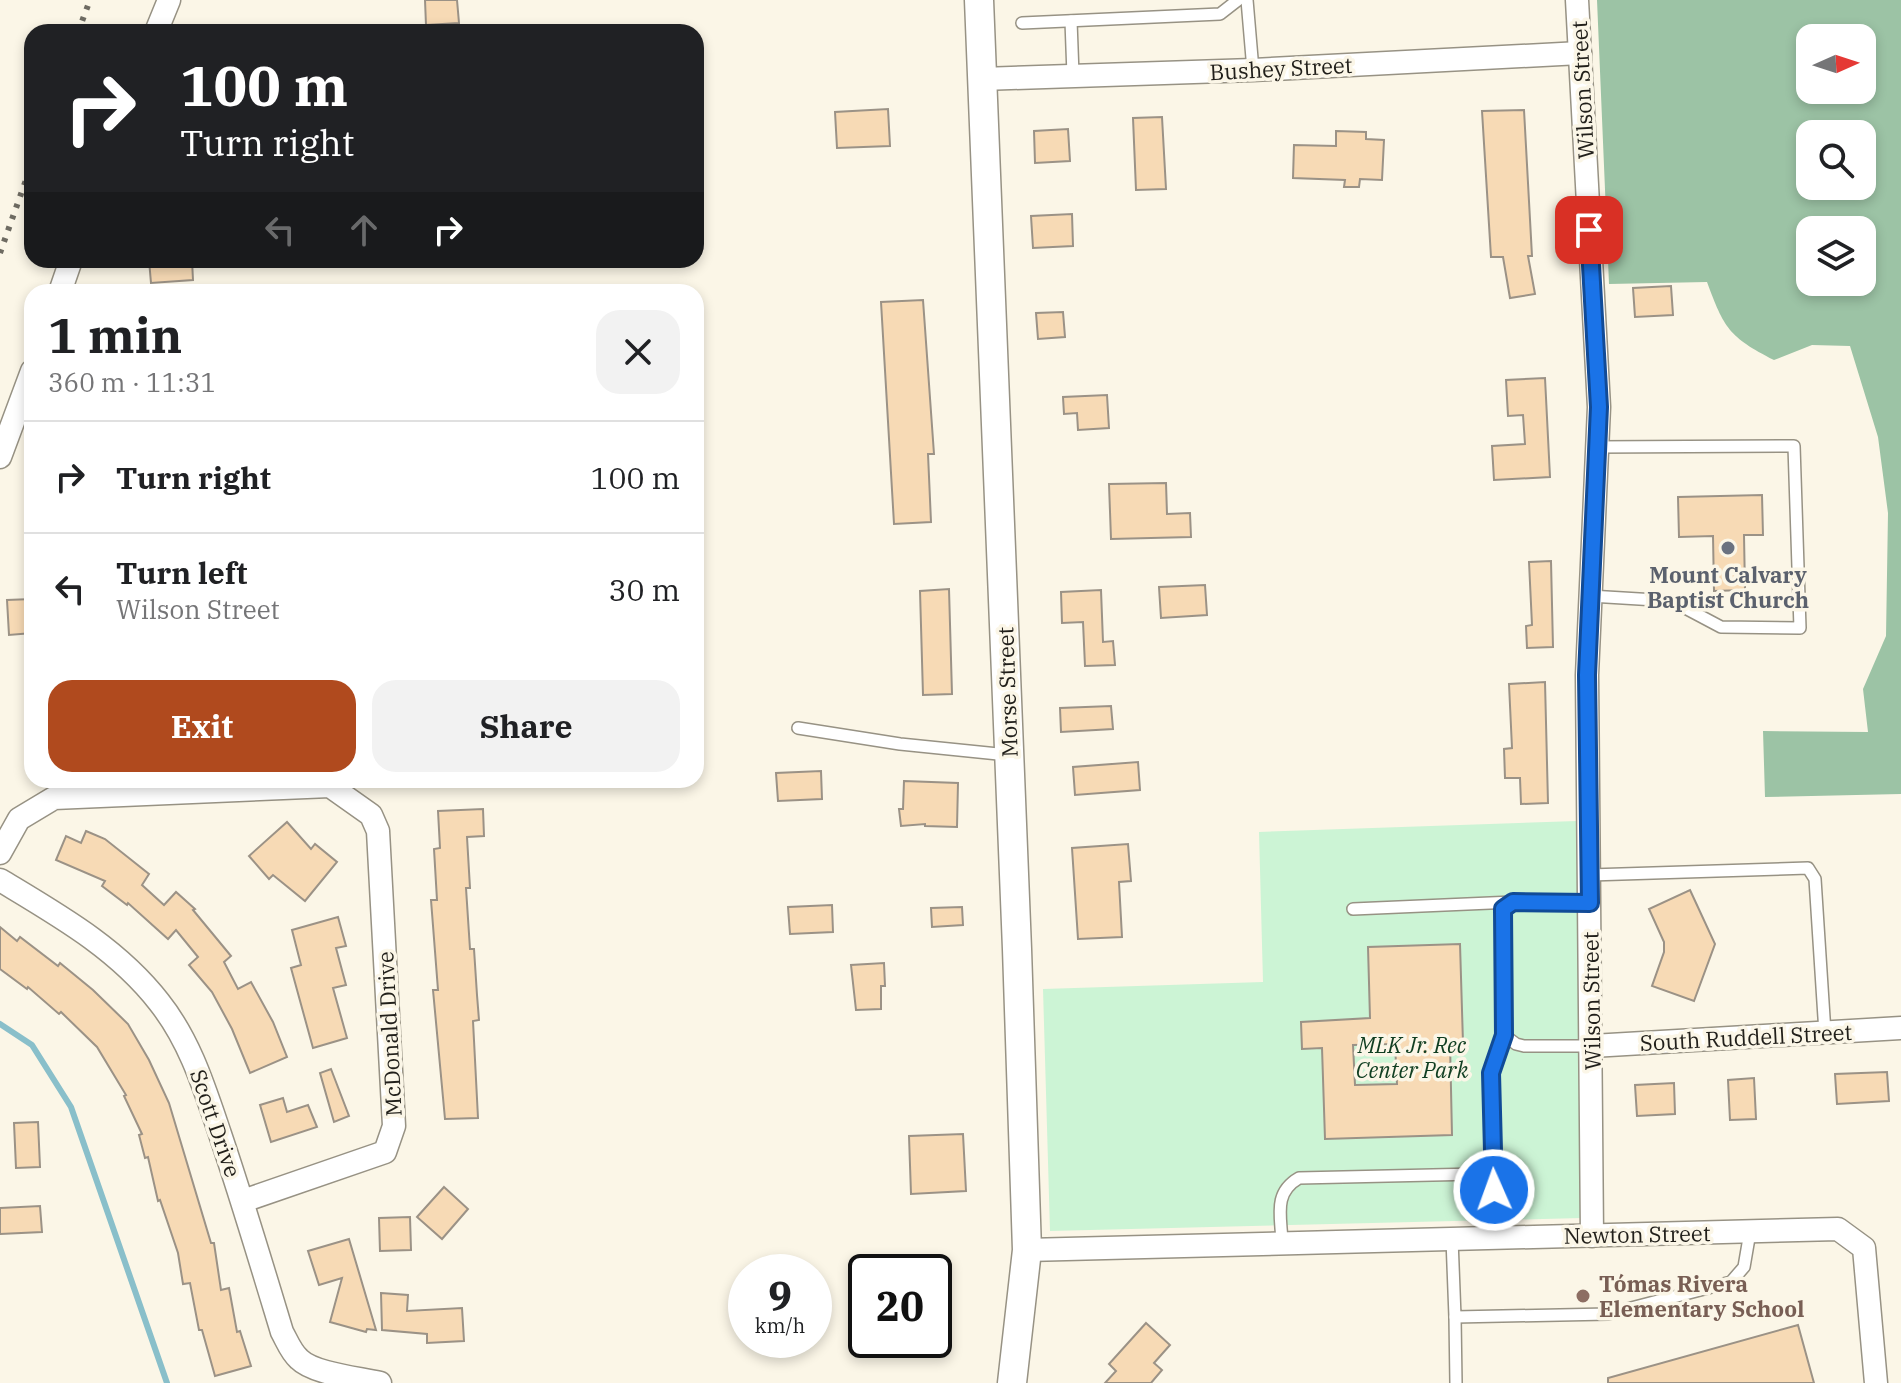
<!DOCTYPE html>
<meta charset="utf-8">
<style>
:root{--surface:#fff;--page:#f2f2f2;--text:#202124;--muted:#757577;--line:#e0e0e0;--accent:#b04a1e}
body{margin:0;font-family:"IBM Plex Serif",serif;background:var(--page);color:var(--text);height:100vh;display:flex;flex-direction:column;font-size:30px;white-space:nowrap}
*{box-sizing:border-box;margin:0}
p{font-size:26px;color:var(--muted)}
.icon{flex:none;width:44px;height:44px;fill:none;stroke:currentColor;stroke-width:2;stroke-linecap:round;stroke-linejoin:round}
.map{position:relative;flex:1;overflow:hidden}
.sheet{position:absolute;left:24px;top:284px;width:680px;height:504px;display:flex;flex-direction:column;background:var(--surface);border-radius:24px;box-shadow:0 4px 12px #0003}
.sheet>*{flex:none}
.guide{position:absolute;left:24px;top:24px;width:680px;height:244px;border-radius:24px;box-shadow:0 4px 12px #0003;background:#202124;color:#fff;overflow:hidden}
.needle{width:52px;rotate:87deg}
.tools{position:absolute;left:1796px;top:24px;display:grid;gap:16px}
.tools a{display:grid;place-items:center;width:80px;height:80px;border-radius:16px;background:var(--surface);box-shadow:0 4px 12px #0003;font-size:40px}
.speed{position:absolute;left:728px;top:1254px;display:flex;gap:16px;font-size:40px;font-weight:700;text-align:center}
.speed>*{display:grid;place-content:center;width:104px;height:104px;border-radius:50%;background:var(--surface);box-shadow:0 4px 12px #0003;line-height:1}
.speed small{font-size:20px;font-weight:400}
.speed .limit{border:4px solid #111;border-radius:12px;background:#fff;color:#111}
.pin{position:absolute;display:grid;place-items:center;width:68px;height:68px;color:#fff;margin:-34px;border-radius:16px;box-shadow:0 4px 12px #0006}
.me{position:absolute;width:88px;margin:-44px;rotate:358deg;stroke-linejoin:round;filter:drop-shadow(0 0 6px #0008)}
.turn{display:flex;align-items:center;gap:28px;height:168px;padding:0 24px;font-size:36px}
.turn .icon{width:104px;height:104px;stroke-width:2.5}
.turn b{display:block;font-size:56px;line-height:68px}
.lanes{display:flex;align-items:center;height:76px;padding:0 24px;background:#0003;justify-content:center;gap:40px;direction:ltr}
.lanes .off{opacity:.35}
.round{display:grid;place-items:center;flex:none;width:84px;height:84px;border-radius:24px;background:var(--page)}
.head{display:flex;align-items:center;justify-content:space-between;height:136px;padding:0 24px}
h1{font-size:48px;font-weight:800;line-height:60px}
.button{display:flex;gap:16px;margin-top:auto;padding:16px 24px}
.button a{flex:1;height:92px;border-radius:24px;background:var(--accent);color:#fff;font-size:32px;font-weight:800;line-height:92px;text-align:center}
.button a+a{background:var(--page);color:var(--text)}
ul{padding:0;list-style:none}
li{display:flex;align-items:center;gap:24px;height:112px;padding:0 24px;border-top:2px solid var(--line)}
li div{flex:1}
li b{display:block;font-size:30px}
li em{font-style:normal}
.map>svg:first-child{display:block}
</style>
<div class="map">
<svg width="1901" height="1383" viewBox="0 0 1901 1383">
<rect width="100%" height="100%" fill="#fbf6e7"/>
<polygon fill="#ccf4d5" points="1577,821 1582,1218 1050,1231 1043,989 1263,982 1259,832"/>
<path fill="#9cc3a5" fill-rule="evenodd" d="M1597,0h304v794l-136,3 -2,-66 105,1 -5,-43 23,-53 2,-123 -10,-76 -28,-91 -38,-1 -38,15c-45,-23 -50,-32 -67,-78l-98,2zM1810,38h52v52h-52zM1810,134h52v52h-52zM1810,230h52v52h-52z"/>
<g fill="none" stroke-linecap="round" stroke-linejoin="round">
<polyline stroke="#89bfca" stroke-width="6" points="0,1024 32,1045 71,1107 167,1383"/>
</g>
<g fill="#f7dab5" stroke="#9b9286" stroke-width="2" fill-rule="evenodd">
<polygon points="425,0 457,0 459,23 426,25"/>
<polygon points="888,109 890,146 837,148 835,112"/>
<polygon points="1524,110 1532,256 1528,256 1535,294 1510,298 1503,257 1491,257 1482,111"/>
<polygon points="1162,117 1166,189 1136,190 1133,118"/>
<polygon points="1068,129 1070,161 1035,163 1034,131"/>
<polygon points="1336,131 1366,132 1366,139 1384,140 1382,180 1360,179 1359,187 1344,187 1345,180 1293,178 1294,145 1336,146"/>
<polygon points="1072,214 1073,246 1033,248 1031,216"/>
<polygon points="149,260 192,260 193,280 151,283"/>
<polygon points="1671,286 1673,315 1635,317 1633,288"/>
<polygon points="923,300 934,454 928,454 931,522 894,524 881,302"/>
<polygon points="1063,312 1065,337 1038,339 1036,313"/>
<polygon points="1545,378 1550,477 1494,480 1492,446 1525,444 1523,415 1508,416 1506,380"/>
<polygon points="1107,395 1109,428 1078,430 1077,413 1064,414 1063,397"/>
<polygon points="1166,483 1167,514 1190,513 1191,537 1111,539 1109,484"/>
<polygon points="1762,495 1763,535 1744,535 1745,590 1714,591 1713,536 1679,537 1678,497"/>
<polygon points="1551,561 1553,647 1527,648 1526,626 1532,625 1529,562"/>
<polygon points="1205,585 1207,615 1161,618 1159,587"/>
<polygon points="949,589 952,694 923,695 920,591"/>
<polygon points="1101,590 1103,642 1113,641 1115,665 1085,666 1083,622 1062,623 1061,592"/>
<polygon points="32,599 32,633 9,635 7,600"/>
<polygon points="1545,682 1548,803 1521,804 1520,778 1505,778 1504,749 1512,748 1509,684"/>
<polygon points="1111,706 1113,729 1061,732 1060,708"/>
<polygon points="1138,762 1140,790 1075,795 1073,767"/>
<polygon points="821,771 822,799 778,801 776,773"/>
<polygon points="904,781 958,783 957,827 925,826 925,824 901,826 899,809 903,809"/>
<polygon points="483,809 484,836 467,837 470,888 466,888 470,949 474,949 477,995 479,1020 473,1021 478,1118 445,1119 433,990 438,990 431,900 437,900 434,849 440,848 438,811"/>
<polygon points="287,822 311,849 315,844 337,862 305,901 273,875 269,879 249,856"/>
<polygon points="86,831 105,839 149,874 142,885 164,905 176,892 195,909 193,910 231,956 224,962 238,989 251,982 273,1022 287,1057 250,1073 232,1029 212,992 189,965 198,957 176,930 168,939 128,903 127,905 102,886 105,881 56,860 66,836 81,843"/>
<polygon points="1128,844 1131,881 1119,882 1122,937 1078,939 1072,848"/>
<polygon points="1690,890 1715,944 1694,1001 1652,986 1664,952 1664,942 1649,909"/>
<polygon points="832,905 833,932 790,934 788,907"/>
<polygon points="962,907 963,925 932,927 931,908"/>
<polygon points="338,917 346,946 336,948 346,985 333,988 347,1038 313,1048 291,968 301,965 292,930"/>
<polygon points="0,927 17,941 20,937 58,966 60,963 93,990 128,1024 149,1060 169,1103 211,1243 214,1243 221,1290 229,1288 237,1332 240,1331 251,1366 215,1376 202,1330 199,1330 190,1283 183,1284 178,1253 160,1200 158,1201 148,1157 145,1158 139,1135 142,1134 124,1096 126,1095 97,1047 61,1012 59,1014 28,987 27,989 0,969"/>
<path d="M1460,944l3,99h-13l2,92 -127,4 -3,-91 -20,1 -1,-27 69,-4 -2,-71zM1395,1044l2,40 -42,1 -2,-40z"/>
<polygon points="884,963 885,986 881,986 881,1009 856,1010 851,965"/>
<polygon points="331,1069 349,1116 334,1122 320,1073"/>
<polygon points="1887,1072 1889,1101 1837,1104 1835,1074"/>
<polygon points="1754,1078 1756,1119 1730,1120 1728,1080"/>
<polygon points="1674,1083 1675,1114 1637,1116 1635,1085"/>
<polygon points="283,1098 287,1112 308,1105 317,1127 271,1142 260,1105"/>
<polygon points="38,1122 40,1167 16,1168 14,1123"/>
<polygon points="963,1134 966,1191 911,1194 909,1136"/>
<polygon points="444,1187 468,1209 442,1239 417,1217"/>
<polygon points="40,1206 42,1232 0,1234 0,1208"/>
<polygon points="410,1217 411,1250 380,1251 379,1218"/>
<polygon points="349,1239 376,1330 367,1329 366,1332 330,1322 342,1278 319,1285 308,1251"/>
<polygon points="381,1293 408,1295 407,1311 462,1308 464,1341 427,1343 427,1334 382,1330"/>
<polygon points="1146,1323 1170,1345 1154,1363 1162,1370 1151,1383 1105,1383 1116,1371 1109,1364"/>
<polygon points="1798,1325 1814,1383 1608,1383 1608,1378"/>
</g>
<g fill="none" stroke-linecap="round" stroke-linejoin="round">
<defs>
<g id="service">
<polyline points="1247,0 1253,70"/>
<polyline points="1071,21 1073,75"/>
<polyline points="1022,23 1220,14 1238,0"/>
<polyline points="1590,596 1672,601 1721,627 1800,628 1794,446 1597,447"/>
<polyline points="798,728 900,744 1008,755"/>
<polyline points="1590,875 1808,868 1815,879 1825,1033"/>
<polyline points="1590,903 1513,902 1503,909 1502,922 1504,1035 1516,1044 1524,1046 1592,1046"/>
<polyline points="1353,909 1513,902"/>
<polyline points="1494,1188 1491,1073 1504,1035"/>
<polyline points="1452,1239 1455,1317 1608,1314 1731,1282 1744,1267 1750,1232"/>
<path d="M1282,1242c-1,-26 -9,-49 17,-64l178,-4c25,14 19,38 20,64"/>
<polyline points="1455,1317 1456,1383"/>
</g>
<g id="minor">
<polyline points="1577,0 1599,407 1587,675 1592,1236"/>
<polyline points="156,32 169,0"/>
<polyline points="982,79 1253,70 1580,53"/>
<polyline points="60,292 71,260"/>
<polyline points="0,457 32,371"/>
<polyline points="0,853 19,819 54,798 330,786 371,815 378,831 394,1126 385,1152 243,1201"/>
<path d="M0,880c58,35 117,68 159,122 31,39 45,85 61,132 22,65 42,132 62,198 5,9 9,20 17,27 15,15 60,19 81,24"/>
<polyline points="1592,1046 1901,1028"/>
<polyline points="1027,1250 1838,1229 1864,1248 1876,1383"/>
</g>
<polyline id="tertiary" points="979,0 1017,949 1027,1250 1012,1383"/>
</defs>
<use href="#service" stroke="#979284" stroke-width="14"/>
<use href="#minor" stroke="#979284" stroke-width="25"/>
<use href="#tertiary" stroke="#979284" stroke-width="31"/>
<use href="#service" stroke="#fff" stroke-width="11"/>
<use href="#minor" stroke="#fff" stroke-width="22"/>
<use href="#tertiary" stroke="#fff" stroke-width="28"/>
<g stroke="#6e6b62" stroke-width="6" stroke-dasharray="4 8" stroke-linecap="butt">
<polyline points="78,32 90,0"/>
<polyline points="0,253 32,163"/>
</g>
</g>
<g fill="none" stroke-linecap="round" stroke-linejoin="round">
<defs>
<polyline id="route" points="1494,1190 1491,1073 1504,1035 1503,909 1513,902 1590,903 1587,675 1599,407 1589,230"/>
</defs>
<use href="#route" stroke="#114b97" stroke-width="20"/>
<use href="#route" stroke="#1a73e8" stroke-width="14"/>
</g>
<circle fill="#6b7280" stroke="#fbf6e7" stroke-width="3" cx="1728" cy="548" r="8"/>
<circle fill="#8d6e63" stroke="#fbf6e7" stroke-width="3" cx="1583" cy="1296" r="8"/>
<g text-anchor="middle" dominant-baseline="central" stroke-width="7" stroke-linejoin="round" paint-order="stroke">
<g font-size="22" fill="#211f1a" stroke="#fbf6e7">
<text transform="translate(1281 68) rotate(-3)">Bushey Street</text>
<text transform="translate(1582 90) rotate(-93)">Wilson Street</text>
<text transform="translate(1007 692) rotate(-92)">Morse Street</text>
<text transform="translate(1591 1001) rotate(-91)">Wilson Street</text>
<text transform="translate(389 1034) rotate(-93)">McDonald Drive</text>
<text transform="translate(1746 1037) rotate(-3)">South Ruddell Street</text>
<text transform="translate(216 1123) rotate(71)">Scott Drive</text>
<text transform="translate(1637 1234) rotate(-1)">Newton Street</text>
</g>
<g font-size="22" font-weight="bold" fill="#5b616d" stroke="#fbf6e7">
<text x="1728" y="574">Mount Calvary<tspan x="1728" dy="25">Baptist Church</tspan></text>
</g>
<g font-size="22" font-style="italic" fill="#103e21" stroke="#fbf6e7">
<text x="1412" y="1044">MLK Jr. Rec<tspan x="1412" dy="25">Center Park</tspan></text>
</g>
<g font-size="22" font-weight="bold" fill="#785e54" stroke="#fbf6e7" text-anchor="start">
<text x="1599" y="1283">Tómas Rivera<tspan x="1599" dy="25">Elementary School</tspan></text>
</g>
</g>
</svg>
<div class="tools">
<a><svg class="needle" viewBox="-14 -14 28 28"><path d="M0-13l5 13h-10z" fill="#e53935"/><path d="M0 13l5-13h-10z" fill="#757577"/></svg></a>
<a><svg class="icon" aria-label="search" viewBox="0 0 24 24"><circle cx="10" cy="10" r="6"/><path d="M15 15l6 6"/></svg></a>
<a><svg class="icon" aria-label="layers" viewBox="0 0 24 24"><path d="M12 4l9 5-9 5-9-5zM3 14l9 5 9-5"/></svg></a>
</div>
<div class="speed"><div>9<small>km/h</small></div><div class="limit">20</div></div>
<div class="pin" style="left:1589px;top:230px;background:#d93025"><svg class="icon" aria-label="arrive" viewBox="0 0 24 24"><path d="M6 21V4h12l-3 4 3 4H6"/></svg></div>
<svg class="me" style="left:1494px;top:1190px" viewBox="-20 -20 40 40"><circle r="17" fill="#1a73e8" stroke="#fff" stroke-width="3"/><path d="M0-11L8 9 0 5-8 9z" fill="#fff"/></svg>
<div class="guide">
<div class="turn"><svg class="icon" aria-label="right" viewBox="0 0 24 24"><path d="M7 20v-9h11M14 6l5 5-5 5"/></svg><div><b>100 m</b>Turn right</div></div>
<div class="lanes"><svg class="icon off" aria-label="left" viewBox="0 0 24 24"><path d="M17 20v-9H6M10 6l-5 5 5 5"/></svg><svg class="icon off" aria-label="ahead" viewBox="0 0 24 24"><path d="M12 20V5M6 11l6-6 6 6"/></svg><svg class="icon" aria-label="right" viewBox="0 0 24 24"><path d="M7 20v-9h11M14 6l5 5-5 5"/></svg></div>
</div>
<section class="sheet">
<div class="head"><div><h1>1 min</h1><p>360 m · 11:31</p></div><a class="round"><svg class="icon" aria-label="close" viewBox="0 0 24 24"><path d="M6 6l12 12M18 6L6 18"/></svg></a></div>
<ul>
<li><svg class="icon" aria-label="right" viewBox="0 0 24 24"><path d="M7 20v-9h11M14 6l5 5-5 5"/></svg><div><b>Turn right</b></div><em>100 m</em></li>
<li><svg class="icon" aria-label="left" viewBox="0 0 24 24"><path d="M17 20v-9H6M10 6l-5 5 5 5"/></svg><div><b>Turn left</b><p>Wilson Street</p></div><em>30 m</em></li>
</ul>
<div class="button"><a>Exit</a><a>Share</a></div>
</section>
</div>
